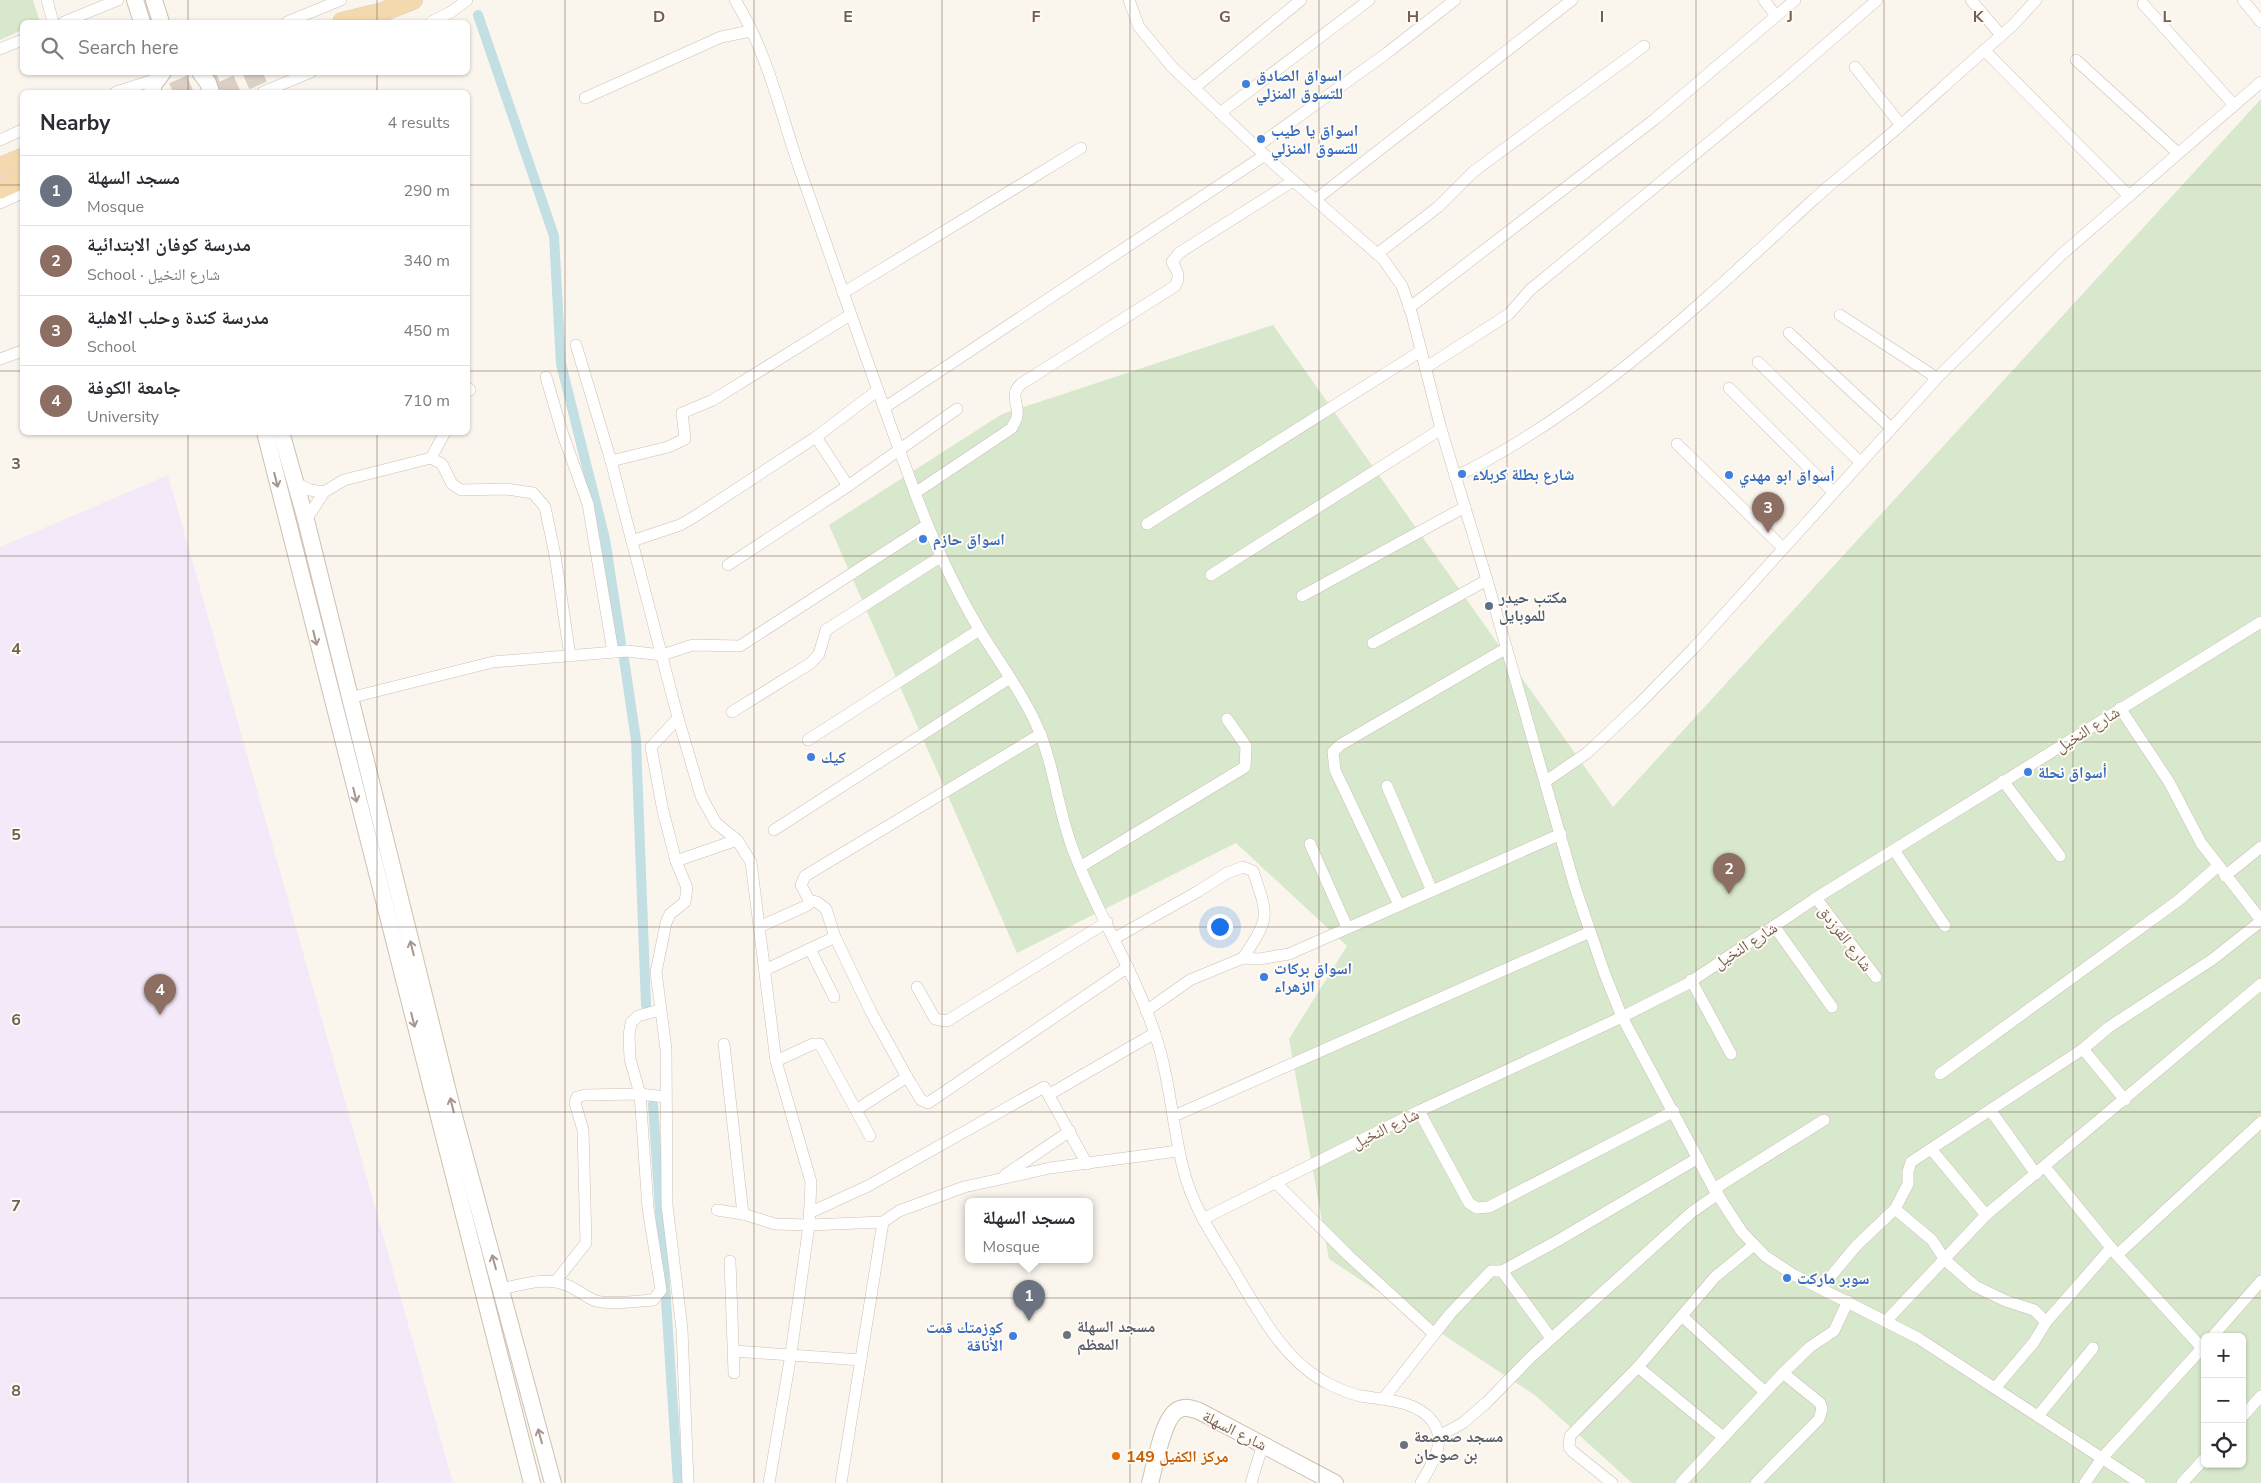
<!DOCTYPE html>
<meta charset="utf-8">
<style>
:root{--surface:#fff;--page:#f7f7f7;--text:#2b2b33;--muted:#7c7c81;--line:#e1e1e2;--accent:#2563eb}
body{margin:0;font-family:"Nunito Sans","Noto Naskh Arabic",sans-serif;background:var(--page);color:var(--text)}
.controls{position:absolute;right:15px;bottom:15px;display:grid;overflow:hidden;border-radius:8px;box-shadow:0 1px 4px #0004}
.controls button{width:45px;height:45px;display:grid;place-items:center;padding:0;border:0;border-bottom:1px solid var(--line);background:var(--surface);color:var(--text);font:25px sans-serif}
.you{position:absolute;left:1219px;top:926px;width:18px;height:18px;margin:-12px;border:4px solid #fff;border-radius:50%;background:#1a73e8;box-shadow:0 0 0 8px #1a73e833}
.badge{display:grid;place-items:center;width:32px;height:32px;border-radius:50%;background:var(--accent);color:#fff;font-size:16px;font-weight:700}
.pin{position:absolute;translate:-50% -41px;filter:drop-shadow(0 1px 2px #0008)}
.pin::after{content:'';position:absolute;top:26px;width:18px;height:15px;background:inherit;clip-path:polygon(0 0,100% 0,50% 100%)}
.popup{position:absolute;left:965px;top:1198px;width:128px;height:65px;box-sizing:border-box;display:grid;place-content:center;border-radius:8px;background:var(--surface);filter:drop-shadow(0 1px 4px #0005);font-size:16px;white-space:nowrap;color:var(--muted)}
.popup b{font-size:19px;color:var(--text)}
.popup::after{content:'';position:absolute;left:50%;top:100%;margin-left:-10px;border:10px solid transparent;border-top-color:var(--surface)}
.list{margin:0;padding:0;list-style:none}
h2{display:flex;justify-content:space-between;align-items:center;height:65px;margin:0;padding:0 20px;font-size:21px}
h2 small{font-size:16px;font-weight:400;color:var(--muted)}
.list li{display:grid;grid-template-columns:32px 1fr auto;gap:15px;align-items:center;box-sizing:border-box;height:70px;padding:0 20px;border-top:1px solid var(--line)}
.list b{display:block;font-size:19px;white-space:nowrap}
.list p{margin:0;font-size:16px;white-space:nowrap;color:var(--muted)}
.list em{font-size:16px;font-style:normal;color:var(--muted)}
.icon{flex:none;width:28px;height:28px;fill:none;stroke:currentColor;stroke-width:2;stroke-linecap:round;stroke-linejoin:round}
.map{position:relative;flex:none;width:2261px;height:1483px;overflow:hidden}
.search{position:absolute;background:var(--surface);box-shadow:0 1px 4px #0004;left:20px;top:20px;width:450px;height:55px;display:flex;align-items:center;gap:12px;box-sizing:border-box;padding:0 18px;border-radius:8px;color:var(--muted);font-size:19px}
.panel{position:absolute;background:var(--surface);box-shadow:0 1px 4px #0004;left:20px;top:90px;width:450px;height:345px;border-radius:8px}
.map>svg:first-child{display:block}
</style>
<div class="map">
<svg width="2261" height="1483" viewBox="0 0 2261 1483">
<rect width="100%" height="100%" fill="#fbf6ed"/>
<polygon fill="#f3e9f8" points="168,475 453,1483 0,1483 0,547"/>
<g fill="#d7e8cc" fill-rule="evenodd">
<polygon points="0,0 33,0 40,22 22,22 22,30 0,40"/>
<path d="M2261,99V1483H1632L1536,1396L1329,1259L1289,1039L1347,946L1236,843L1017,953L829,525L1002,414L1273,325L1613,807ZM2205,1337H2242V1464H2205Z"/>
</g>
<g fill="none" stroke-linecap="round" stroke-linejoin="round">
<g stroke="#c2dfe4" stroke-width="10">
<polyline points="478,15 554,236 561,364 605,539 621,643"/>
<polyline points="624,659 636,740 646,1005"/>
<polyline points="653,1104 678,1483"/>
</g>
<g stroke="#dad0c6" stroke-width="19" stroke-dasharray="19 9" stroke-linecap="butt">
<polyline points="173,92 220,72"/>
<polyline points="220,92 265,72"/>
</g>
<g stroke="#cdbfb3" stroke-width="12">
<g id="street">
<polyline points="47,0 53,22"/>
<path d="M735,0C767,51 780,111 799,167C838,277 876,388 917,498C934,543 954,587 979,629C998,661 1021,690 1036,724C1054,763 1057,807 1072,847C1095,911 1134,969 1155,1034C1170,1078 1172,1124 1183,1168C1192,1205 1212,1235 1232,1267C1258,1310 1283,1361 1329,1384C1339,1389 1351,1394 1361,1396C1384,1400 1416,1400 1432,1421C1448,1441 1432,1464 1421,1483"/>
<polyline points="1129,0 1139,27 1172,67 1273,163 1383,259 1402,286 1412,315 1441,429 1487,580 1575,887 1604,972 1622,1017 1714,1189 1742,1232 1765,1256 1794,1275 1918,1338 2140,1483"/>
<polyline points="1764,0 1776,16"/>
<polyline points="1971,0 2001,35"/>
<polyline points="2243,0 2261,22"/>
<polyline points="2143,4 2234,105"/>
<polyline points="64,22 118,0"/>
<polyline points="287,22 341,0"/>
<polyline points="431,22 451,12 467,0"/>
<polyline points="0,49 22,40"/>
<polyline points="1984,50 2129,196"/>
<polyline points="2076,60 2178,153"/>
<polyline points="1855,67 1901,125"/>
<polyline points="1194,88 1301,0"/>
<polyline points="116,92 157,79"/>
<polyline points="263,92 311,72"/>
<polyline points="585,98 721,37 751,31"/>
<polyline points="1220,113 1369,0"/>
<polyline points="0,140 22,130"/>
<polyline points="1256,147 1387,53 1455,0"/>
<polyline points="1315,200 1572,0"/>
<polyline points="0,203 22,193"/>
<polyline points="1377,254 1438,207 1473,172 1644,46"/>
<polyline points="843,293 1081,148"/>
<polyline points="1409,308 1655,119 1795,0"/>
<polyline points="1840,315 1937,378"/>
<polyline points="1789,333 1891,428"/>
<polyline points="576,345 611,461 678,718 701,796 716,823 737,840 751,862 776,1061 811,1182 809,1225 791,1354 769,1483"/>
<polyline points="0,359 22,351"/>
<polyline points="1758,362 1860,462"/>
<polyline points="1425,368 1509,314 1530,290 1786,79 1877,0"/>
<polyline points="546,377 563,435 588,504 613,652"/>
<polyline points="468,388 470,390"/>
<polyline points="1729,388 1833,492"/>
<polyline points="884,408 1265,155"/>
<polyline points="816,437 848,486"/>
<polyline points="1677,444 1783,548"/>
<polyline points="431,458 445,432"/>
<polyline points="611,461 668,447 685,439 682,413 713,400 850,315"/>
<path d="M1455,477C1593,409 1701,303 1813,200C1842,174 1873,150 1902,124C1939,91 1975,58 2012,26L2036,0"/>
<polyline points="296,483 310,490 324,492"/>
<path d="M915,493L1012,428C1013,424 1017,420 1017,416C1019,403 1009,395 1021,384L1175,286C1181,276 1177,271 1172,262L1179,253L1293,181"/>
<polyline points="306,520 324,492 344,480 431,458 442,464 452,484 461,490 506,489 533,493 545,507 555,555 570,656"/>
<polyline points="1147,524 1421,351"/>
<polyline points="632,541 680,525 694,517 816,437 878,390"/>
<polyline points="728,565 848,486 957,409"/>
<polyline points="1211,575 1441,429"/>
<polyline points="1302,596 1465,507"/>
<polyline points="1373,643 1487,580"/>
<polyline points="349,698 493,662 627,651 662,655 693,645 740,646 927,525"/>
<polyline points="2120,708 2169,782 2201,843 2261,920"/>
<polyline points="732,712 811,663 819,654 826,630 940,557"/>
<polyline points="678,718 651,747 663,811 676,861 687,888 685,902 670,914 666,923 656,972 666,1049 667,1205 682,1329 688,1483"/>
<polyline points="808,740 979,630"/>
<polyline points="1546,781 1587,753 1639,704 1693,649 1937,378 2061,255 2261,82"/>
<polyline points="2003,781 2060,856"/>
<polyline points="1387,786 1432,891"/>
<polyline points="774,830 1010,678"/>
<polyline points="1310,844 1347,927"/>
<polyline points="1894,850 1945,926"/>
<polyline points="676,861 737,840"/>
<polyline points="1080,867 1245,767 1246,746 1227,719"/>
<polyline points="2225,876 2261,847"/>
<polyline points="1816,898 1876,977"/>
<polyline points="809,900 817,902 826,909 835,937 871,1012 907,1077"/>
<polyline points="1399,905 1335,770 1333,752 1340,745 1505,649"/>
<polyline points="1774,926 1832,1007"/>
<polyline points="759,927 808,905 809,900 801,885 805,876 1041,734"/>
<path d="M1115,938L1197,892L1227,873L1243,867L1253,871C1269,918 1270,917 1243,958"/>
<polyline points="810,949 834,997"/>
<polyline points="765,970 835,937"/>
<polyline points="1691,980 1731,1054"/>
<polyline points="917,987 935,1019 947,1021 1107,922"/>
<polyline points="1146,1011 1190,980 1243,958 1259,959 1289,954 1561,834"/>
<polyline points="724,1044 743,1214"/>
<polyline points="2083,1049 2125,1100"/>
<polyline points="776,1061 813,1044 820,1044 870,1136"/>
<polyline points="1940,1074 2179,900 2218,866"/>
<polyline points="1050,1094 1155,1033"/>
<polyline points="856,1110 907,1077 921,1100 928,1103 1128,967"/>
<polyline points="1419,1111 1469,1203 1477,1208 1489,1207 1674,1111"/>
<polyline points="1991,1111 2036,1174"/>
<polyline points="1174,1116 1590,932"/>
<polyline points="1931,1149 1986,1215"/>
<polyline points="2045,1167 2117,1255 2202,1348"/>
<polyline points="1005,1175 1070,1131"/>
<polyline points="1275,1182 1349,1256 1434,1334"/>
<polyline points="1714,1189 1824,1120"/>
<polyline points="1895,1209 1908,1184 1908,1172 1911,1162 2083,1049 2109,1027 2213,959 2261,921"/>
<polyline points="717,1210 743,1214 775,1224 809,1225 883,1222 899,1211 964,1187 1050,1168 1178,1151"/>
<polyline points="809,1213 868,1186 1044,1087 1087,1164"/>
<polyline points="1203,1219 1419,1111 1622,1017 1687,984 1816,898 2261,622"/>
<polyline points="2117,1255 2261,1122"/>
<polyline points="730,1261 734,1373"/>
<polyline points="1502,1271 1551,1338"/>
<polyline points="556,1281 586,1243 583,1130 575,1103 577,1097 585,1095 640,1094 666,1097"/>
<polyline points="1821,1288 1857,1245 1895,1209 1932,1240 1945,1260 1975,1286 2006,1301 2034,1310 2046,1322 2034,1342 1996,1387"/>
<path d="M501,1289C524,1284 546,1276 569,1286C578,1290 587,1298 596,1301C614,1305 635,1301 653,1300L661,1290L648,1208L640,1094L630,1059L629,1035L631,1023L638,1016L660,1010"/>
<polyline points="1683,1317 1765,1392"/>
<polyline points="1886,1321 1986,1215 2261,984"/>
<polyline points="2046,1322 2111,1248"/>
<polyline points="2212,1337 2261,1281"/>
<polyline points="734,1351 861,1360"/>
<polyline points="1638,1367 1723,1437"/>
<polyline points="1384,1398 1450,1314 1491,1271 1502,1271 1557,1241 1698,1158"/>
<polyline points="2038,1416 2093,1348"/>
<polyline points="2242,1417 2261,1396"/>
<polyline points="1439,1436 1463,1423 1487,1402 1532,1356 1692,1212 1718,1194"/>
<polyline points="841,1483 883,1222"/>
<polyline points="1251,1483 1263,1444"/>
<polyline points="1612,1483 1572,1451 1569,1447 1570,1436 1638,1367 1715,1277 1754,1245"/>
<polyline points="1681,1483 1783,1373 1810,1347 1834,1331 1848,1301"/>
<polyline points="1756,1483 1819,1419 1822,1409 1820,1403 1783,1373"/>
<polyline points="2085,1483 2103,1457 2205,1345"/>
<polyline points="2182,1483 2205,1458"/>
</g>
</g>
<g stroke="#cfbfb1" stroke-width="18">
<g id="secondary">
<polyline points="135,0 142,22"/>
<polyline points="154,0 161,22"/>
<polyline points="200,72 208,83 211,92"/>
<polyline points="152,92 154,84 163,72"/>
<polyline points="265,432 532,1483"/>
<polyline points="281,432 306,520 454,1116 553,1483"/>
<path d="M1150,1483C1155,1466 1163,1414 1180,1409C1187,1406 1193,1409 1199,1411L1335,1483"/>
</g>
</g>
<g stroke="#d8d2ce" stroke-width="20">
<g id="primary">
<polyline points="342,22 379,13"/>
<polyline points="368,22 380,13 413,0"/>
<polyline points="0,167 22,158"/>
<polyline points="0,189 22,179"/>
</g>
</g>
<use href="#street" stroke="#fff" stroke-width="11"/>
<use href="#secondary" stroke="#fff" stroke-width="16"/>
<use href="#primary" stroke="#f3d9ad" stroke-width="19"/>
</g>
<defs><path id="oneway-shaft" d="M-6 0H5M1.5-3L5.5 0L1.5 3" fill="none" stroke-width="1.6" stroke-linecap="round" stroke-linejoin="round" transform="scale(1.25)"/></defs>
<g stroke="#a5968e">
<use href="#oneway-shaft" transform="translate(276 480) rotate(76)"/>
<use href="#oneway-shaft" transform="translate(315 638) rotate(76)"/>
<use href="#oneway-shaft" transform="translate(355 795) rotate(76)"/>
<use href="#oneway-shaft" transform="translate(412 948) rotate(-104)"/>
<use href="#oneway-shaft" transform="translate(413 1020) rotate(76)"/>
<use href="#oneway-shaft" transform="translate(452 1105) rotate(-104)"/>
<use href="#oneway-shaft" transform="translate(494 1262) rotate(-105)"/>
<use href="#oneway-shaft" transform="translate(540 1436) rotate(-105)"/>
</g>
<path fill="none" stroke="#755e51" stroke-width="1" stroke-opacity="0.55" d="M188,0V22M377,0V22M565,0V1483M754,0V1483M942,0V1483M1130,0V1483M1319,0V1483M1507,0V1483M1696,0V1483M1884,0V1483M2073,0V1483M188,72V92M377,72V92M0,185H22M468,185H2261M0,371H22M468,371H2261M188,432V1483M377,432V1483M0,556H2261M0,742H2261M0,927H2261M0,1112H2261M0,1298H2261"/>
<g fill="#3f7fe0" stroke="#fefaf4" stroke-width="2">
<circle cx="1246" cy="84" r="5"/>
<circle cx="1261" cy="139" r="5"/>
<circle cx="1462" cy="474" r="5"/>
<circle cx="1729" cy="475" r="5"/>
<circle cx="923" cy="539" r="5"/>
<circle cx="811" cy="757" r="5"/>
<circle cx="2028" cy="772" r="5"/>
<circle cx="1264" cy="977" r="5"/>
<circle cx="1787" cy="1278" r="5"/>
<circle cx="1013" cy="1336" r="5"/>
</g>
<circle fill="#5c6f8a" stroke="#fefaf4" stroke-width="2" cx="1489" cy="606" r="5"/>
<g fill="#6b7280" stroke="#fefaf4" stroke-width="2">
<circle cx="1067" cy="1335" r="5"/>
<circle cx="1404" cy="1445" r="5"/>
</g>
<circle fill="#e8710a" stroke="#fefaf4" stroke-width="2" cx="1116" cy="1456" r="5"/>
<g text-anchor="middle" stroke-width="4" stroke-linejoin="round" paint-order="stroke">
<g font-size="16" font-weight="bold" fill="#366cbe" stroke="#fefaf4" text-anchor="start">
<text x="1256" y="81">اسواق الصادق<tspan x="1256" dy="18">للتسوق المنزلي</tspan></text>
<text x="1271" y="136">اسواق يا طيب<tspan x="1271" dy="18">للتسوق المنزلي</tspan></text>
<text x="1472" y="480">شارع بطلة كربلاء</text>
<text x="1739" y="481">أسواق ابو مهدي</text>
<text x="933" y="545">اسواق حازم</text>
<text x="821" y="763">كيك</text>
<text x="2038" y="778">أسواق نحلة</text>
<text x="1274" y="974">اسواق بركات<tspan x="1274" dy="18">الزهراء</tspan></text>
<text x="1797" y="1284">سوبر ماركت</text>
<text x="1003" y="1333" text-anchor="end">كوزمتك قمت<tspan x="1003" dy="18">الأناقة</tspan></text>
</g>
<g font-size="16" font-weight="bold" fill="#4e5e75" stroke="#fefaf4" text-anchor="start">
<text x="1499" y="603">مكتب حيدر<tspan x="1499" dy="18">للموبايل</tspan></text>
</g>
<g font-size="16" fill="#755e51" stroke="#fefaf4">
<text transform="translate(2087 729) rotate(-32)" y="6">شارع النخيل</text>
<text transform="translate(1846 938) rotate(53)" y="6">شارع الفرزدق</text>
<text transform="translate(1745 945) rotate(-33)" y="6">شارع النخيل</text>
<text transform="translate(1385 1128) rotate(-26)" y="6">شارع النخيل</text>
<text transform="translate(1235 1430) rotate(27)" y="6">شارع السهلة</text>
</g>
<g font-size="16" font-weight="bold" fill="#5b616d" stroke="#fefaf4" text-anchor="start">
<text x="1077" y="1332">مسجد السهلة<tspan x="1077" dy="18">المعظم</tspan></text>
<text x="1414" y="1442">مسجد صعصعة<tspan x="1414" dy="18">بن صوحان</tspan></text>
</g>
<g font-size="16" font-weight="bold" fill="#c56008" stroke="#fefaf4" text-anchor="start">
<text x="1126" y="1462">مركز الكفيل 149</text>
</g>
</g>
<g font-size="16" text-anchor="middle" font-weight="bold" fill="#755e51" stroke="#fefaf4" stroke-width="4" stroke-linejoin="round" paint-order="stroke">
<text x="659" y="22">D</text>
<text x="848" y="22">E</text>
<text x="1036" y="22">F</text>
<text x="1225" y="22">G</text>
<text x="1413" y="22">H</text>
<text x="1602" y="22">I</text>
<text x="1790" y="22">J</text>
<text x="1978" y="22">K</text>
<text x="2167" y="22">L</text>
<text x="16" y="469">3</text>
<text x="16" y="654">4</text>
<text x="16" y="840">5</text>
<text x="16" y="1025">6</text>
<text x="16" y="1211">7</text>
<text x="16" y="1396">8</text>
</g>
</svg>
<div class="controls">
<button>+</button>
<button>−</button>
<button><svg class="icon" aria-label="locate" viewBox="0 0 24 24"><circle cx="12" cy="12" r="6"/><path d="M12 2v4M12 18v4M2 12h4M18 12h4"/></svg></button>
</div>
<div class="you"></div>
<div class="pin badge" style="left:1029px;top:1321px;background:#6b7280">1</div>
<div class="popup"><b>مسجد السهلة</b>Mosque</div>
<div class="pin badge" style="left:1729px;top:894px;background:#8d6e63">2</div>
<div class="pin badge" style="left:1768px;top:533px;background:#8d6e63">3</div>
<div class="pin badge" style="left:160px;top:1015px;background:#8d6e63">4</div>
<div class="search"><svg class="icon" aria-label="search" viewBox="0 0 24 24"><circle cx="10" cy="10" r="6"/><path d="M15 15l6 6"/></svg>Search here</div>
<section class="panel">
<h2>Nearby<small>4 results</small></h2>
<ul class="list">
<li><span class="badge" style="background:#6b7280">1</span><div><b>مسجد السهلة</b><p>Mosque</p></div><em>290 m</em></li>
<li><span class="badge" style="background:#8d6e63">2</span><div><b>مدرسة كوفان الابتدائية</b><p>School · شارع النخيل</p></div><em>340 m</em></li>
<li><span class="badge" style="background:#8d6e63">3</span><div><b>مدرسة كندة وحلب الاهلية</b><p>School</p></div><em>450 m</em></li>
<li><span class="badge" style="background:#8d6e63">4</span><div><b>جامعة الكوفة</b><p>University</p></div><em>710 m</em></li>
</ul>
</section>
</div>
